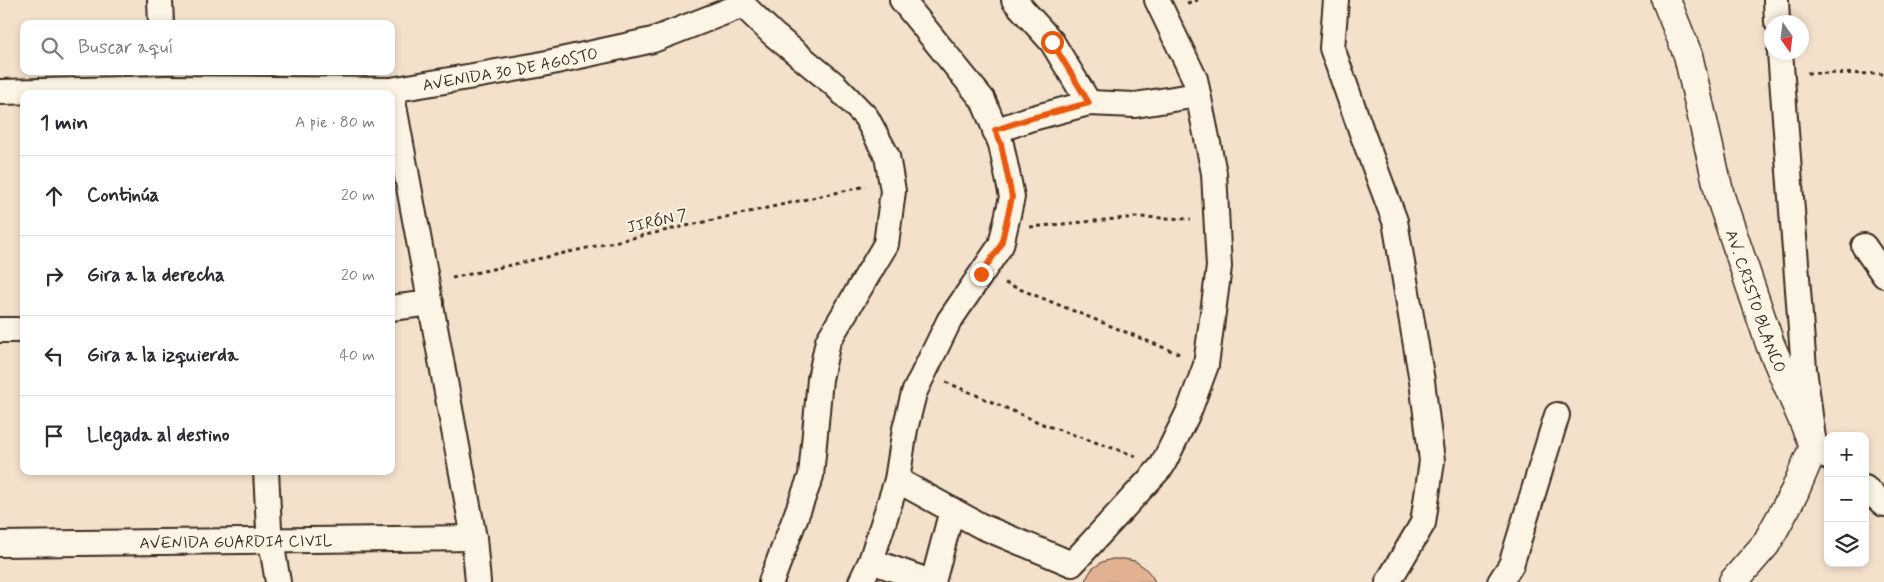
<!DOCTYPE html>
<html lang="es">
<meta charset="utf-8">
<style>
:root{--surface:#fff;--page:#f7f7f7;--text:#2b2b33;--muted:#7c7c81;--line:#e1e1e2}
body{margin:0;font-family:Mynerve,sans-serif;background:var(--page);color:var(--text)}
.controls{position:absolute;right:15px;bottom:15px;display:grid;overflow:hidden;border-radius:10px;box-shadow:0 2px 8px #0003}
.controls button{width:45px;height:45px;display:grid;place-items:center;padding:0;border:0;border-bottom:1px solid var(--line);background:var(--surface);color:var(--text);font:25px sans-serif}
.compass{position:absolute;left:1764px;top:15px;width:45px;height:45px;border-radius:50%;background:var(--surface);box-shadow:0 2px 8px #0003;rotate:166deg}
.stop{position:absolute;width:15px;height:15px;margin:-11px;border:4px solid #ea580c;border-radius:50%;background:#fff}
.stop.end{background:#ea580c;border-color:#fff;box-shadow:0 1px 5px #0008}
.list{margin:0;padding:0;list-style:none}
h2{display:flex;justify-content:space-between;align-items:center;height:65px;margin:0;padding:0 20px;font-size:21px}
h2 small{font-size:16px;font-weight:400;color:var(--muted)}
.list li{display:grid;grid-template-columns:32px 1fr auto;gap:15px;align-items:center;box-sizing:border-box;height:80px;padding:0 20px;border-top:1px solid var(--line)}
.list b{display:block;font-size:19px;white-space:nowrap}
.list em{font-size:16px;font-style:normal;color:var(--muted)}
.icon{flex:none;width:28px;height:28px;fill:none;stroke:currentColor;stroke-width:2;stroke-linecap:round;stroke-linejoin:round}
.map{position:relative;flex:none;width:1884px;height:582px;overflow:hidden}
.search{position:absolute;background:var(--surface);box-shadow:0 2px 8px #0003;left:20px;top:20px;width:375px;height:55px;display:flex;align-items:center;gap:12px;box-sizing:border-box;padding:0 18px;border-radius:10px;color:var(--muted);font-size:19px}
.panel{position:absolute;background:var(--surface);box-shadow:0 2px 8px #0003;left:20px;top:90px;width:375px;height:385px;border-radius:10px}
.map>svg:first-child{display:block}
</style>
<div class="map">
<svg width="1884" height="582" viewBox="0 0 1884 582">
<rect width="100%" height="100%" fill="#f4e1cc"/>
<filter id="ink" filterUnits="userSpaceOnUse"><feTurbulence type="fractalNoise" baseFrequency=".02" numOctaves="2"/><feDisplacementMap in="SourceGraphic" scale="10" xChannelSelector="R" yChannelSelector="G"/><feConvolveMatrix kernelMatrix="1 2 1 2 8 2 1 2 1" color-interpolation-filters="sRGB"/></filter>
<g filter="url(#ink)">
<polygon fill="#e1b192" stroke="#3b2a1e" points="1112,559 1124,559 1135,561 1145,568 1152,576 1155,582 1084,582 1092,569 1102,562"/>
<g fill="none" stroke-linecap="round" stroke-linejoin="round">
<g stroke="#3b2a1e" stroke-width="28">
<g id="street">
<polyline points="160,0 161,24"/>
<polyline points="743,0 743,5 773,34 835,85 866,117 887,156 893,191 886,244 828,341 820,379 811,476 771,582"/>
<polyline points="1014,0 1052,42 1089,103"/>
<polyline points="1336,0 1332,48 1362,133 1395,221 1422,381 1432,461 1423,523 1388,582"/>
<polyline points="1776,0 1777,22"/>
<polyline points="1780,52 1804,369 1814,446 1828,457"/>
<polyline points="391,90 474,538 478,582"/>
<path id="s1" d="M0,92L166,88L391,90L538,65L653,40L743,5"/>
<polyline points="995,131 1029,119 1089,103 1135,105 1198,95"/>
<polyline points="1864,246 1884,275"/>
<polyline points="391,308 431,303"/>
<polyline points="0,330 24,330"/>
<polyline points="266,471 269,529 278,582"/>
<polyline points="897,480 981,526 1072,564 1162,466 1189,411 1206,365 1219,267 1214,173 1195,79 1157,0"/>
<polyline points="1865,488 1884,504"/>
<path id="s2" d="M0,544L474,538"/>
<polyline points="871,561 931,582"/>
<polyline points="861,582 871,561 897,480 905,429 914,393 949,321 1001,245 1012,197 1001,144 983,100 902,0"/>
<polyline points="933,582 952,510"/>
<polyline points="1500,582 1511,565 1557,415"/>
</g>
</g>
<g stroke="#3b2a1e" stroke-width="31">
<g id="secondary">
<path id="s3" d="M1666,0L1688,55L1720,196L1770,344L1814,446L1794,493L1766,544L1733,582"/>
</g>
</g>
<g stroke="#3b2a1e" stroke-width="3" stroke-dasharray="4 4" stroke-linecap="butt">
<polyline points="1187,3 1198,0"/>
<polyline points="1807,73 1884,74"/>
<polyline points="1030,227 1137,217 1191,219"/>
<polyline points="452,278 866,186"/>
<polyline points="1005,283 1182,355"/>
<polyline points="946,382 1045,425 1136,456"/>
</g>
<use href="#street" stroke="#fcf5e5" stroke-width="24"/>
<use href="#secondary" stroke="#fcf5e5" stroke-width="28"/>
</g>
</g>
<g fill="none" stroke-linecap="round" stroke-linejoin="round" filter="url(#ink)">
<polyline stroke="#ea580c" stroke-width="6" points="981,274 1001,245 1012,197 1001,144 995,130 1028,119 1089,103 1052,42"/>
</g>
<g text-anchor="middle" stroke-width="4" stroke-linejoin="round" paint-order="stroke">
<g font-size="16" fill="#3b2a1e" stroke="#fcf5e5">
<text dy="6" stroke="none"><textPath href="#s1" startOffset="512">AVENIDA 30 DE AGOSTO</textPath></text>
<text transform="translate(657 220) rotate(-13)" y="6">JIRÓN 7</text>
<text dy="6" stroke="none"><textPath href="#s3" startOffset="315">AV. CRISTO BLANCO</textPath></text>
<text dy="6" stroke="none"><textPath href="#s2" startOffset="236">AVENIDA GUARDIA CIVIL</textPath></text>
</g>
</g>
</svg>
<div class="controls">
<button>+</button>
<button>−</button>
<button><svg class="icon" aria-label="layers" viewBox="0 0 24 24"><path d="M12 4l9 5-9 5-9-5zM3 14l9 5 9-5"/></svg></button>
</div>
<svg class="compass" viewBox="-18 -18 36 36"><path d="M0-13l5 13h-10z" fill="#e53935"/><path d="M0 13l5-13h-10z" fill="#7c7c81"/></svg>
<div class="stop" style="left:1052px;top:42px"></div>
<div class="stop end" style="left:981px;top:274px"></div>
<div class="search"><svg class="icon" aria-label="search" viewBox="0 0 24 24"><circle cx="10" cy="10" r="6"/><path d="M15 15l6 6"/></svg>Buscar aquí</div>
<section class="panel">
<h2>1 min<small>A pie · 80 m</small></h2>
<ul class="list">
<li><svg class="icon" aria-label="ahead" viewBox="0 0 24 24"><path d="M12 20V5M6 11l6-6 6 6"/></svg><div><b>Continúa</b></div><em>20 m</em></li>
<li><svg class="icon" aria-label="right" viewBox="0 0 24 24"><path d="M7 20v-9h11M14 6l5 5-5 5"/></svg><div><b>Gira a la derecha</b></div><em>20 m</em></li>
<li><svg class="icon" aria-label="left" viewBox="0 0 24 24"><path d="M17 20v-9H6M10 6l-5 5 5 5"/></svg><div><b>Gira a la izquierda</b></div><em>40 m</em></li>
<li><svg class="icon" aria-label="arrive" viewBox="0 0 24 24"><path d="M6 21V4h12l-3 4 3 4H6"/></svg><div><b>Llegada al destino</b></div></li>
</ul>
</section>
</div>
